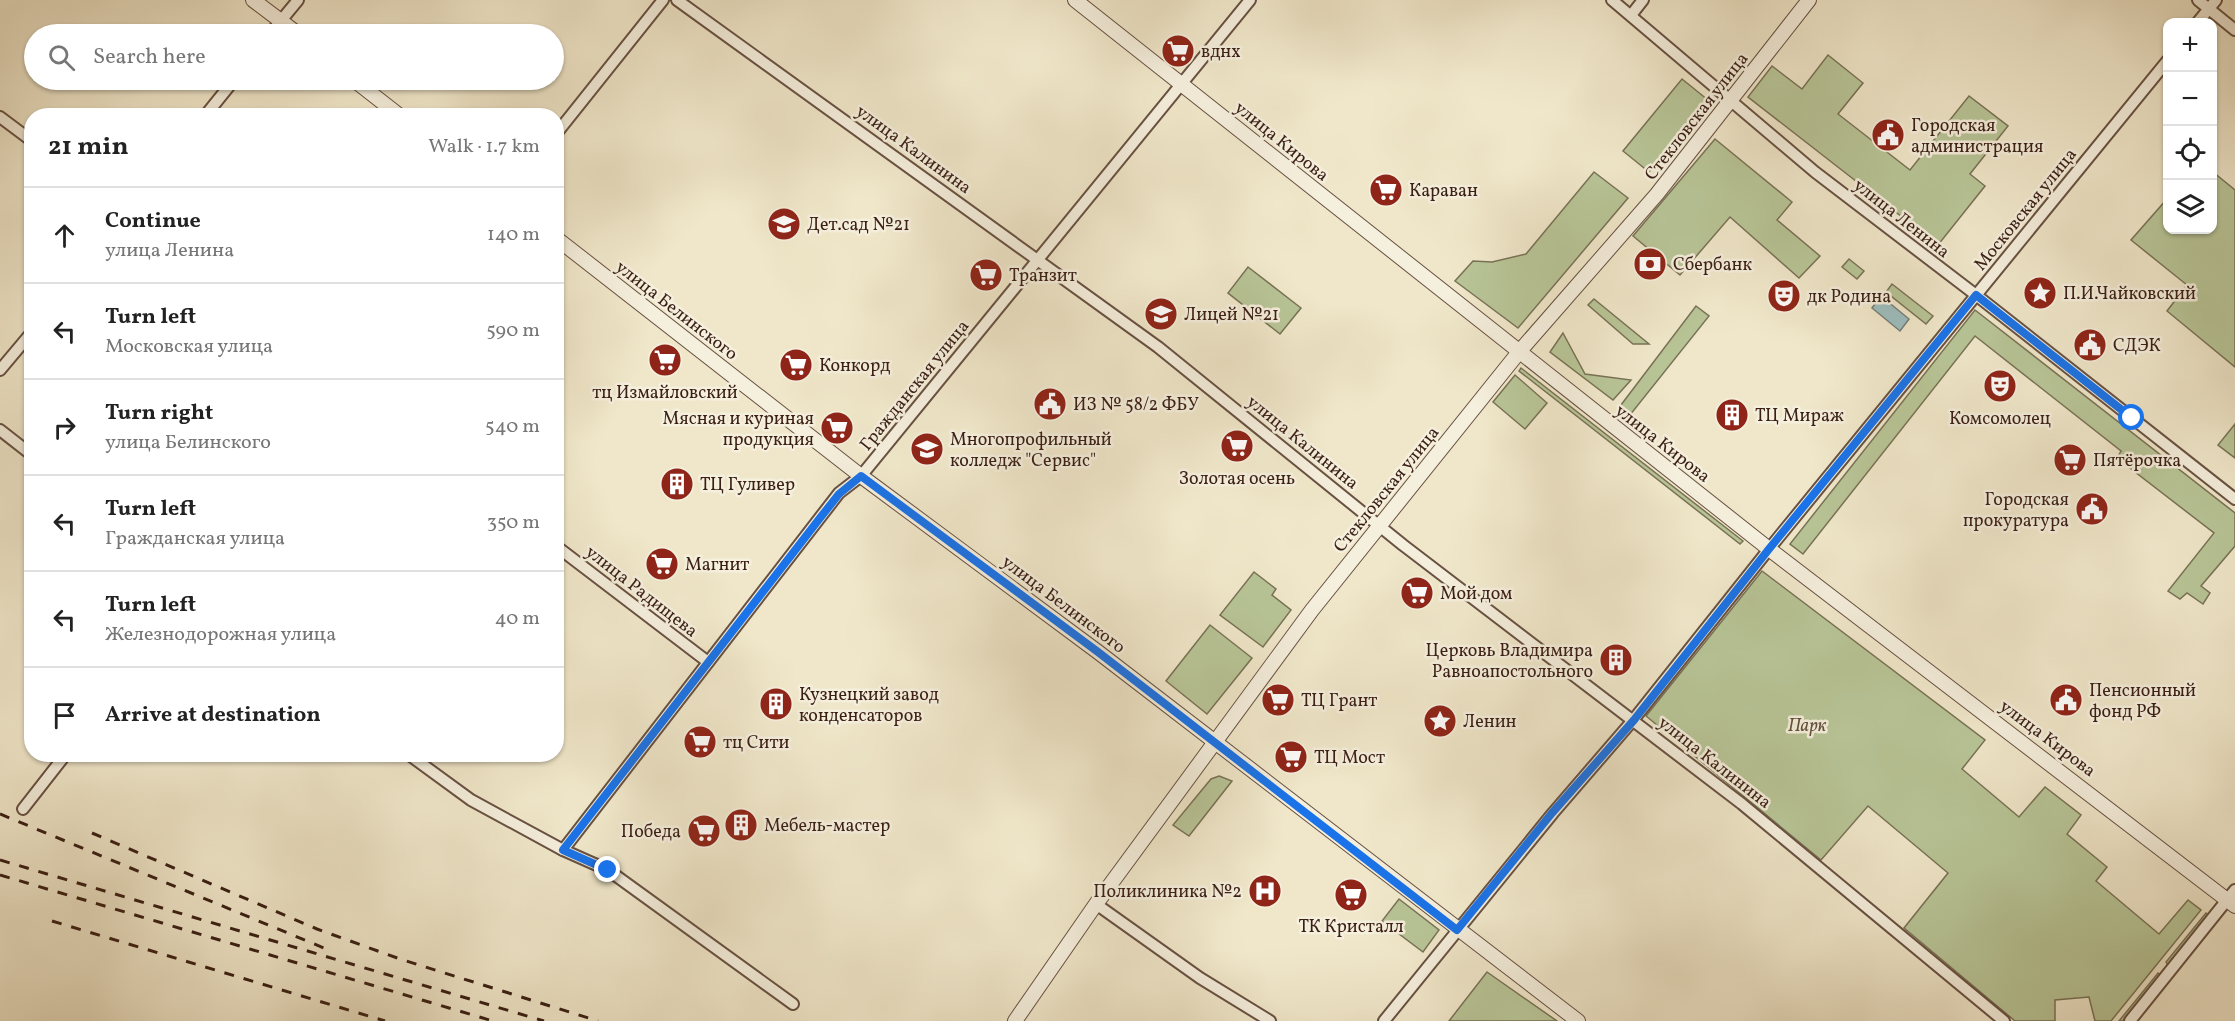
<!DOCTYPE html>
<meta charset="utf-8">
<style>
:root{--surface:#fff;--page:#f2f2f2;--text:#222;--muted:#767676;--line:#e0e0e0}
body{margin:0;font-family:Vollkorn,serif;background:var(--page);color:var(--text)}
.controls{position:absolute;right:18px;top:18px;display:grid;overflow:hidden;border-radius:12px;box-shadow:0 2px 4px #0004}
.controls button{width:54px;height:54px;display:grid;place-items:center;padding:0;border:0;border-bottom:2px solid var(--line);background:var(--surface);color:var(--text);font:30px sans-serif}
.stop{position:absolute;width:18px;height:18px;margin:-14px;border:4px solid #1a73e8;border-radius:50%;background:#fff}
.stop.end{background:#1a73e8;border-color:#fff;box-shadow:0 2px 6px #0008}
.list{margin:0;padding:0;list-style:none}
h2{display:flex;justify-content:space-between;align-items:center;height:78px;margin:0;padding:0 24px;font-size:26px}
h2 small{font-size:20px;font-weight:400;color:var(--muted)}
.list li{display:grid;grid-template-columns:39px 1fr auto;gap:18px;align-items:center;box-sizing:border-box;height:96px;padding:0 24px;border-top:2px solid var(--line)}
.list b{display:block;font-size:22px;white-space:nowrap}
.list p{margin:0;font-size:20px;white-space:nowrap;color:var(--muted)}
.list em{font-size:20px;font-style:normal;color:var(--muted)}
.icon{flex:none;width:33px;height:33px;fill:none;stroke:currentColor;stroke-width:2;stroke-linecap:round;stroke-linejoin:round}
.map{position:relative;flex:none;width:2235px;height:1021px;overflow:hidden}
.search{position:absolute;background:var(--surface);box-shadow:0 2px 4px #0004;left:24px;top:24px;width:540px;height:66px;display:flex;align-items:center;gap:15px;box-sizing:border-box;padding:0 21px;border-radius:33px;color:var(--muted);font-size:22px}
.panel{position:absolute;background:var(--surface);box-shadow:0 2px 4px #0004;left:24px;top:108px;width:540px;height:654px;border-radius:24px}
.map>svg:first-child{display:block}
</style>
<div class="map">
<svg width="2235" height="1021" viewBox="0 0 2235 1021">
<rect width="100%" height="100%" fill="#f0e7ca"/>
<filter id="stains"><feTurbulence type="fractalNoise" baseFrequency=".00333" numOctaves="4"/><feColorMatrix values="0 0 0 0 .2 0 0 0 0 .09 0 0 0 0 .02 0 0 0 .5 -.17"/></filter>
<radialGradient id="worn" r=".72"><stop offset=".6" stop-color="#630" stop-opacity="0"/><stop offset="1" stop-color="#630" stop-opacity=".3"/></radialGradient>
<g fill="#b8c597" stroke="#797256" stroke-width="1.5">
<polygon points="1828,55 1863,83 1838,114 1910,170 1969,96 2008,126 1970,174 1985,186 1938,245 1748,97 1772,66 1802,89"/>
<polygon points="1682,79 1708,100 1649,172 1623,151"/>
<polygon points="1715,139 1792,202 1777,220 1820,256 1799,278 1730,217 1680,275 1633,236"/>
<polygon points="1594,172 1628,198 1518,328 1455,281 1473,261 1492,262 1526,254"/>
<polygon points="2213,172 2235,190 2235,367 2167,311 2187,285 2131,240 2167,199 2168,230 2212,230"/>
<polygon points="1849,259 1864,271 1857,279 1842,267"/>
<polygon points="1248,267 1301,308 1280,334 1228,293"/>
<polygon points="1892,284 1933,316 1926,324 1886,292"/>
<polygon points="1594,299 1649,344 1633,344 1588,305"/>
<polygon points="1696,306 1709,316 1626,420 1621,405"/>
<polygon points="1975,310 2235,513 2235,546 2201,586 2210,593 2203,604 2187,593 2180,599 2168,591 2214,533 2117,458 2121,451 1975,336 1803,554 1790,544"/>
<polygon points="1563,333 1585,374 1631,380 1613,400 1550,352"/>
<polygon points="1521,368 1743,541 1740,544 1519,371"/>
<polygon points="1515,375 1547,403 1525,429 1493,402"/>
<polygon points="2235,424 2235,458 2218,445"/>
<polygon points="1762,571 1985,740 1962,769 2019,817 2045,787 2081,815 2067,834 2107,867 2096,881 2159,934 2188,900 2201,910 2111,1021 2095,1021 2089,997 2055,1000 2055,1021 2015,1021 1904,928 1948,873 1868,806 1821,860 1646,716"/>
<polygon points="1254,572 1276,589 1272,595 1291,610 1263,647 1220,615"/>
<polygon points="1210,625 1252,658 1207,714 1166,681"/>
<polygon points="1219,776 1232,781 1189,836 1173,825 1211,779"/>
<polygon points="1399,899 1439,930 1423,952 1382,921"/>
<polygon points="2206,913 2209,915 2168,965 2166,962"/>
<polygon points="1487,972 1557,1021 1449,1021"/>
<polygon points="2158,973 2160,975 2123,1021 2119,1021"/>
</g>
<polygon fill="#9dbebf" stroke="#757e7b" stroke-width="1.5" points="1881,296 1909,319 1900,331 1872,308"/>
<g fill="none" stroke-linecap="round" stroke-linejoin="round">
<g stroke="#685142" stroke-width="14">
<g id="minor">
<polyline points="677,0 1158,347 1403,545 1742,804 2004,1021"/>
<polyline points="1612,0 1815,172 1976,295 2235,499"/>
<polyline points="2198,0 2235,30"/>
<polyline points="1632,14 1643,0"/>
<polyline points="2198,22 2216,0"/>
<polyline points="270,34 298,0"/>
<polyline points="205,116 234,80"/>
<polyline points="0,117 32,141"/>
<polyline points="556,134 663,0"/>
<polyline points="0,370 32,332"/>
<polyline points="0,430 32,455"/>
<polyline points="556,546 708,662"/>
<polyline points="408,754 471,800 563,850 608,870 793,1004"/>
<polyline points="23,809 66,754"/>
<polyline points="563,850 839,493 861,476 1250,0"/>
<polyline points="1096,904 1200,978 1270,1021"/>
<polyline points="1384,1021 1553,813 1634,719 1769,549 2168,60"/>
<polyline points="2130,1021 2235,890"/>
</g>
</g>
<g stroke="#685142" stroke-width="16">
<g id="tertiary">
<polyline points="253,0 298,34"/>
<polyline points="1075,0 1769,549 2235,906"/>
<polyline points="354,80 400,116"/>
<polyline points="556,238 861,476 1098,652 1578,1021"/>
<polyline points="1015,1021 1096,904 1312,610 1519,352 1657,194 1809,0"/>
</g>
</g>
<use href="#minor" stroke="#f5efdd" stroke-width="10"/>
<use href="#tertiary" stroke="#f5efdd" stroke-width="14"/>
<g stroke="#3a1f14" stroke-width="3" stroke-dasharray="10 10" stroke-linecap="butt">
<polyline points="0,814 324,948"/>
<polyline points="92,833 317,929 400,959 598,1021"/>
<polyline points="0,860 544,1021"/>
<polyline points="0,875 493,1021"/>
<polyline points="52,921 385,1021"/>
</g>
</g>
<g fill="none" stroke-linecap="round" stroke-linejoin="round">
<polyline stroke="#1a73e8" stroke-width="8" points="608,870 563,850 820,518 839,494 861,476 1098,652 1457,930 1552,813 1634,720 1769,549 1976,295 2132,418"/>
</g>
<defs>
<g id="supermarket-disc" transform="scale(1.725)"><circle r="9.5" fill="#8f2418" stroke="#f5efdd"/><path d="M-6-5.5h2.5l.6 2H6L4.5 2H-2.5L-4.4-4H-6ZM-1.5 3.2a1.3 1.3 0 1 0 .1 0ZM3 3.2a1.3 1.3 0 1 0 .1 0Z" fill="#fff"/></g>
<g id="civic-disc" transform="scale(1.725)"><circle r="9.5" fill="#8f2418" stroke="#f5efdd"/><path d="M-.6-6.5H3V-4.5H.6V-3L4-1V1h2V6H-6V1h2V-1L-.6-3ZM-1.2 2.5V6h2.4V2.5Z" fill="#fff"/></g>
<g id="school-disc" transform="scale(1.725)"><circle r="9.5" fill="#8f2418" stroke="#f5efdd"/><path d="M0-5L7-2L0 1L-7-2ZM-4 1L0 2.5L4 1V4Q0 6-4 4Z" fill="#fff"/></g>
<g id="bank-disc" transform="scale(1.725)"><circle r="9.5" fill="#8f2418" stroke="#f5efdd"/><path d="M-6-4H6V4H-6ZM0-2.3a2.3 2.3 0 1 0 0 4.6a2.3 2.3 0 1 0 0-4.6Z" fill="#fff"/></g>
<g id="sight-disc" transform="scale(1.725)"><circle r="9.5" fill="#8f2418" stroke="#f5efdd"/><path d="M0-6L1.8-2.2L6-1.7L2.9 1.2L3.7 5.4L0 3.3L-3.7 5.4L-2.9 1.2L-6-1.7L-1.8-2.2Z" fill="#fff"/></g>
<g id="theatre-disc" transform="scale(1.725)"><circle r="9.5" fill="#8f2418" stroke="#f5efdd"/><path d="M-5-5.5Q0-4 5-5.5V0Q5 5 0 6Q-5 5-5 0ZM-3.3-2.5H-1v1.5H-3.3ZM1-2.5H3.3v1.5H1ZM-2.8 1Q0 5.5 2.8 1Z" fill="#fff"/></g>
<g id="building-disc" transform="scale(1.725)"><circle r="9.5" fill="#8f2418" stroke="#f5efdd"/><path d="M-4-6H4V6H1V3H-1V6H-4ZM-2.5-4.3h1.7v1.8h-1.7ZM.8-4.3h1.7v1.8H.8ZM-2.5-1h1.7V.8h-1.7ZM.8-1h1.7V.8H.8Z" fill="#fff"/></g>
<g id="university-disc" transform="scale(1.725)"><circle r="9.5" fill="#8f2418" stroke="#f5efdd"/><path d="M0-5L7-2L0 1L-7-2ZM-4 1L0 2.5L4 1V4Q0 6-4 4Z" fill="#fff"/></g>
<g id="hospital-disc" transform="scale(1.725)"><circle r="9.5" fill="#8f2418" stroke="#f5efdd"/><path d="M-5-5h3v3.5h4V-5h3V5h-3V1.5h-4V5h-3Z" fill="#fff"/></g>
</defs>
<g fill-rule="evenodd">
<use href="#supermarket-disc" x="1178" y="51"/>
<use href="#civic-disc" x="1888" y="135"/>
<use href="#supermarket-disc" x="1386" y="190"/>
<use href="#school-disc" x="784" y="224"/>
<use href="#bank-disc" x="1650" y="264"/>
<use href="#supermarket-disc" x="986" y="275"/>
<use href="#sight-disc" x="2040" y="293"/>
<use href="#theatre-disc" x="1784" y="296"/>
<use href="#school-disc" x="1161" y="314"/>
<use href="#civic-disc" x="2090" y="345"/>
<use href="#supermarket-disc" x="665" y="360"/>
<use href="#supermarket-disc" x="796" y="365"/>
<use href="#theatre-disc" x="2000" y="386"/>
<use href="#civic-disc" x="1050" y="404"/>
<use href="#building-disc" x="1732" y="415"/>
<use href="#supermarket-disc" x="837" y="428"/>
<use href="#supermarket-disc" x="1237" y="446"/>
<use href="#university-disc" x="927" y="449"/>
<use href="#supermarket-disc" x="2070" y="460"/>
<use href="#building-disc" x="677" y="484"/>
<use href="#civic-disc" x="2092" y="509"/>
<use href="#supermarket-disc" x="662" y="564"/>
<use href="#supermarket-disc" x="1417" y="593"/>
<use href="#building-disc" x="1616" y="660"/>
<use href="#supermarket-disc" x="1278" y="700"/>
<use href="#civic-disc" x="2066" y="700"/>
<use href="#building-disc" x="776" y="704"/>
<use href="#sight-disc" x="1440" y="721"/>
<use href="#supermarket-disc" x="700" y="742"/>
<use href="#supermarket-disc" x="1291" y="757"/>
<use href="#building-disc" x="741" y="825"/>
<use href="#supermarket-disc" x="704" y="831"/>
<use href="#hospital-disc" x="1265" y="891"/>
<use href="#supermarket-disc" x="1351" y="895"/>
</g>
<g text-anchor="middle" stroke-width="5" stroke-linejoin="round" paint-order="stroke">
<g font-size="18" fill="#3a1f14" stroke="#f5efdd" text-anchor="start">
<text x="1201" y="57">вднх</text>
<text x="1911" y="131">Городская<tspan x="1911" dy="21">администрация</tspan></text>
<text x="1409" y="196">Караван</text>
<text x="807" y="230">Дет.сад №21</text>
<text x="1673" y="270">Сбербанк</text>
<text x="1009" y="281">Транзит</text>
<text x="2063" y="299">П.И.Чайковский</text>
<text x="1807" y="302">дк Родина</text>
<text x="1184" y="320">Лицей №21</text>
<text x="2113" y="351">СДЭК</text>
<text x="819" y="371">Конкорд</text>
<text x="665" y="398" text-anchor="middle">тц Измайловский</text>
<text x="1073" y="410">ИЗ № 58/2 ФБУ</text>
<text x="1755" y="421">ТЦ Мираж</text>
<text x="814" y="424" text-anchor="end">Мясная и куриная<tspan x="814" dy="21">продукция</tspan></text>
<text x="2000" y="424" text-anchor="middle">Комсомолец</text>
<text x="950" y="445">Многопрофильный<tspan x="950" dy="21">колледж "Сервис"</tspan></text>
<text x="2093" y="466">Пятёрочка</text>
<text x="1237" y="484" text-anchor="middle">Золотая осень</text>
<text x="700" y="490">ТЦ Гуливер</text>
<text x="2069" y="505" text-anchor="end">Городская<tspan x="2069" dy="21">прокуратура</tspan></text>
<text x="685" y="570">Магнит</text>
<text x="1440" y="599">Мой дом</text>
<text x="1593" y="656" text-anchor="end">Церковь Владимира<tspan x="1593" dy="21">Равноапостольного</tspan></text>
<text x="2089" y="696">Пенсионный<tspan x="2089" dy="21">фонд РФ</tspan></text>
<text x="799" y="700">Кузнецкий завод<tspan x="799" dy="21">конденсаторов</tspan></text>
<text x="1301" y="706">ТЦ Грант</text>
<text x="1463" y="727">Ленин</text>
<text x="723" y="748">тц Сити</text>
<text x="1314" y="763">ТЦ Мост</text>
<text x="764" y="831">Мебель-мастер</text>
<text x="681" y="837" text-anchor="end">Победа</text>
<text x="1242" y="897" text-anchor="end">Поликлиника №2</text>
<text x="1351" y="932" text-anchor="middle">ТК Кристалл</text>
</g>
<g font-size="18" fill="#3a1f14" stroke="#f5efdd">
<text transform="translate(1696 116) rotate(-52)" y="6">Стекловская улица</text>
<text transform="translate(1282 141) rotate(39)" y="6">улица Кирова</text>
<text transform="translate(914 149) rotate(36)" y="6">улица Калинина</text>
<text transform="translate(2025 209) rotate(-51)" y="6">Московская улица</text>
<text transform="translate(1902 218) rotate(38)" y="6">улица Ленина</text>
<text transform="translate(677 310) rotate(38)" y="6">улица Белинского</text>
<text transform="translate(914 385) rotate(-51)" y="6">Гражданская улица</text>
<text transform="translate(1303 442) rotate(39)" y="6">улица Калинина</text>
<text transform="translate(1663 443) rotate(38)" y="6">улица Кирова</text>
<text transform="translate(1386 489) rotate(-51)" y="6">Стекловская улица</text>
<text transform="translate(642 591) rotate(38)" y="6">улица Радищева</text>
<text transform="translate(1064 604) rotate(37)" y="6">улица Белинского</text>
<text transform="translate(2048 738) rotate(37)" y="6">улица Кирова</text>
<text transform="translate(1715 762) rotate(38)" y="6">улица Калинина</text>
</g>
<g font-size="18" font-style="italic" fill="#60513b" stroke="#f5efdd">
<text x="1807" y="731">Парк</text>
</g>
</g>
<rect width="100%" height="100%" filter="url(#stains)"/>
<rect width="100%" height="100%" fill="url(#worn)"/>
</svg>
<div class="controls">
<button>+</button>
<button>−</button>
<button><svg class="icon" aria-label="locate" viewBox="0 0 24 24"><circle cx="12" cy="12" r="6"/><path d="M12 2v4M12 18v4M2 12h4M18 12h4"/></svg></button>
<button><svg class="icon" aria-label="layers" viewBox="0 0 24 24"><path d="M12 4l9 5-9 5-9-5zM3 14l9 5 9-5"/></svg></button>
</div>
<div class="stop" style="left:2132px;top:418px"></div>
<div class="stop end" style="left:608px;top:870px"></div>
<div class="search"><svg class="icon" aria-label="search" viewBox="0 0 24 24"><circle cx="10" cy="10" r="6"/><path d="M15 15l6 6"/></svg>Search here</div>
<section class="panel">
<h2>21 min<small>Walk · 1.7 km</small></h2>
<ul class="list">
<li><svg class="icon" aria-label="ahead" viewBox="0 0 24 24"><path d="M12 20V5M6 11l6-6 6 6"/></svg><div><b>Continue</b><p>улица Ленина</p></div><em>140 m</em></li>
<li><svg class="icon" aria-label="left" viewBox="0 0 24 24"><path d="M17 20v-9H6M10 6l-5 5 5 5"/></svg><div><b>Turn left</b><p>Московская улица</p></div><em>590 m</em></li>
<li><svg class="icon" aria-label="right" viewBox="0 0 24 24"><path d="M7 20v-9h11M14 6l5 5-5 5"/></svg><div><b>Turn right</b><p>улица Белинского</p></div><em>540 m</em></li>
<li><svg class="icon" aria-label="left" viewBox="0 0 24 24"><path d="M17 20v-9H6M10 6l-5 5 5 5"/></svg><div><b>Turn left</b><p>Гражданская улица</p></div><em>350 m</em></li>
<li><svg class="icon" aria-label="left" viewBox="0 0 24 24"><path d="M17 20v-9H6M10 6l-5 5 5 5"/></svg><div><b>Turn left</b><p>Железнодорожная улица</p></div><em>40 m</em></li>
<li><svg class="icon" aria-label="arrive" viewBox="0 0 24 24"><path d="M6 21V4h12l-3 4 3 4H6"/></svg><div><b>Arrive at destination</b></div></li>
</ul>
</section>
</div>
